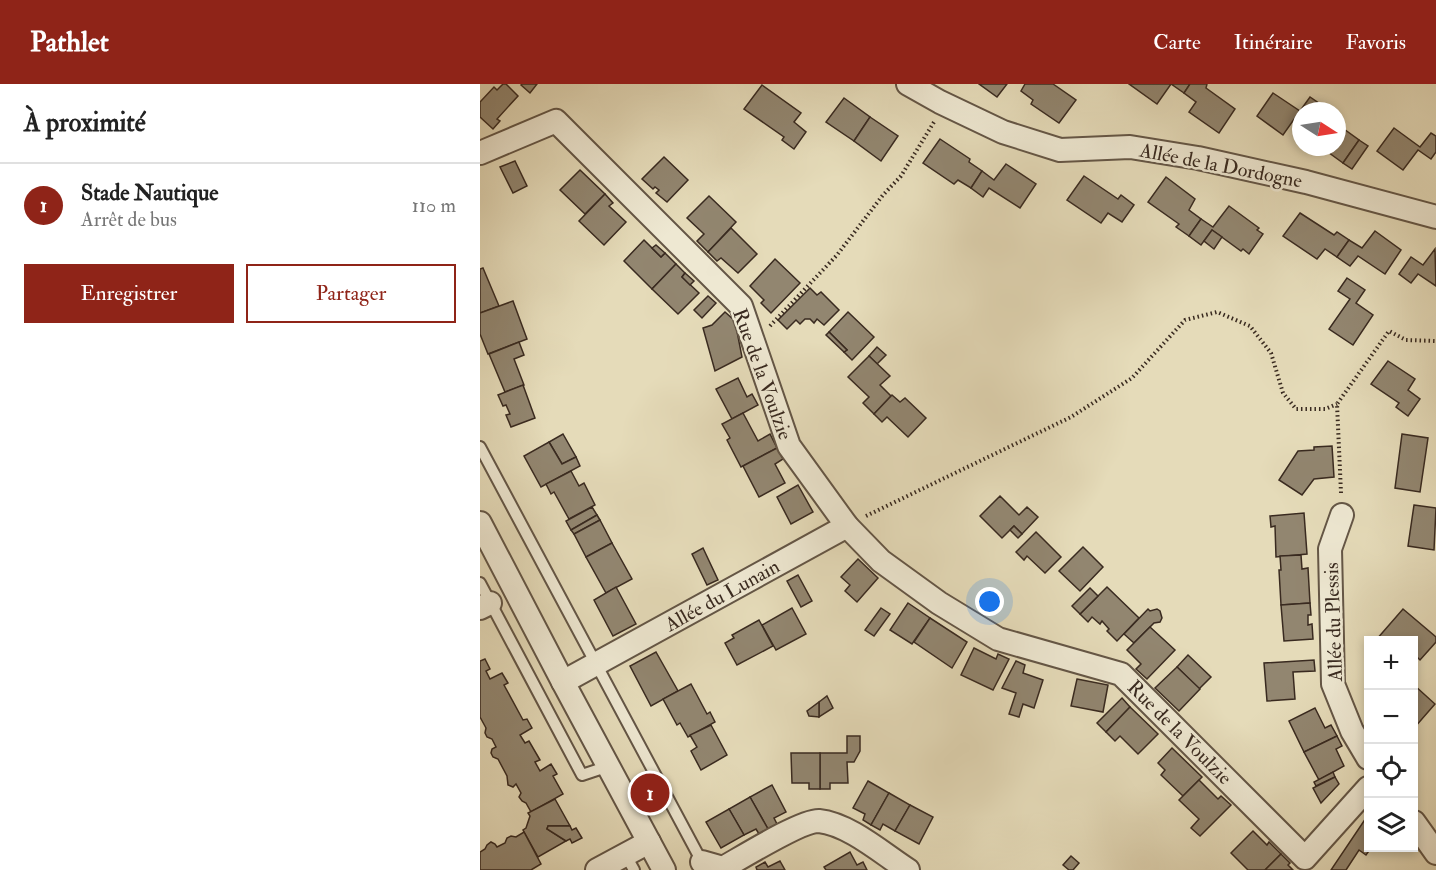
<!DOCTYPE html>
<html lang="fr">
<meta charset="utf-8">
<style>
:root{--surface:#fff;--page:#f6f6f6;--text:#222;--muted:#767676;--line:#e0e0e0;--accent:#8f2418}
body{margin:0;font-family:"IM FELL Double Pica",serif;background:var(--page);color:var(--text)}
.controls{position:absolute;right:18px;bottom:18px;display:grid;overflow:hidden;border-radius:0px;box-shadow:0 3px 9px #0003}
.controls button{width:54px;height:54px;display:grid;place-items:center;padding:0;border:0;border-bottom:2px solid var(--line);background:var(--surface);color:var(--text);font:30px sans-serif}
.compass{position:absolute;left:812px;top:18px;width:54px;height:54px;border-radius:50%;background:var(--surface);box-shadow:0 3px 9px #0003;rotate:102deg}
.you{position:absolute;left:510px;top:518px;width:21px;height:21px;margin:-15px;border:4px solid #fff;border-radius:50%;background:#1a73e8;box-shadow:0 0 0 9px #1a73e833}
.badge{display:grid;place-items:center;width:39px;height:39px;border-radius:50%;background:var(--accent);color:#fff;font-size:20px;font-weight:700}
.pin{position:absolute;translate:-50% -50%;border:3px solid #fff;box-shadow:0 2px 6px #0006}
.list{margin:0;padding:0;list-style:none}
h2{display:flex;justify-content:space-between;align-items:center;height:78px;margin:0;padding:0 24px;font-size:26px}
h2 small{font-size:20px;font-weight:400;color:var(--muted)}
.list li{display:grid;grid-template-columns:39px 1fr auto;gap:18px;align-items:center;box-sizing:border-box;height:84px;padding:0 24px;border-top:2px solid var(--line)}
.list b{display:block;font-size:22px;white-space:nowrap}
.list p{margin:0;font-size:20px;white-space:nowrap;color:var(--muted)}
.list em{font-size:20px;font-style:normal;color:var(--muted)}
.actions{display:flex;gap:12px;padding:18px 24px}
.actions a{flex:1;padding:14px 0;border:2px solid var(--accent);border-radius:0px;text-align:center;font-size:21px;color:var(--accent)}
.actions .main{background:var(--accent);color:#fff}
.icon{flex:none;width:33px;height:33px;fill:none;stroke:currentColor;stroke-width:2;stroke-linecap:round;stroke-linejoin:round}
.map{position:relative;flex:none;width:956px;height:786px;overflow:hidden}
header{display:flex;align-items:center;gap:36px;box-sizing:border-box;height:84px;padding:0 30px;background:var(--accent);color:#fff}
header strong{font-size:28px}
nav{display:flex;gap:33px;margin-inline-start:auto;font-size:21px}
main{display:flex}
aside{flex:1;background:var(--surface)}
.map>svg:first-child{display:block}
</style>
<header>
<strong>Pathlet</strong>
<nav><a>Carte</a><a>Itinéraire</a><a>Favoris</a></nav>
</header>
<main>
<aside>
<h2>À proximité<small></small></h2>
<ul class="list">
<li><span class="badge">1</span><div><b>Stade Nautique</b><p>Arrêt de bus</p></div><em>110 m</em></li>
</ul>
<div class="actions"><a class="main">Enregistrer</a><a>Partager</a></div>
</aside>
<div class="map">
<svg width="956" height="786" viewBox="0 0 956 786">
<rect width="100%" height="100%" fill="#e5dbb9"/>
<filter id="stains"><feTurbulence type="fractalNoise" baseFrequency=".00333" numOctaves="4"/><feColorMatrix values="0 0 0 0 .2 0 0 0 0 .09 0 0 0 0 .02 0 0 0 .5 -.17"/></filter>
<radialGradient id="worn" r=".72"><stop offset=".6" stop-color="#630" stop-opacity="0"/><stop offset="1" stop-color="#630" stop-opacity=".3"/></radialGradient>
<g fill="#928670" stroke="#392a20" stroke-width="1.5">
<polygon points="23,0 26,0 38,12 17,35 20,37 13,45 0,33 0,18 14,3 17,6"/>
<polygon points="57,0 50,9 41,1 42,0"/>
<polygon points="499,0 527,0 517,13"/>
<polygon points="545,0 573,0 596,16 579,39 551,20 553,16 541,7"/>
<polygon points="649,0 710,0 704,9 691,0 677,20"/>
<polygon points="710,0 727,0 726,4 755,25 739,49 709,28 716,18 704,9"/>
<polygon points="282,1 321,29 314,38 326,48 314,65 302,56 304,53 264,25"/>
<polygon points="793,9 820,27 830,13 843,22 840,27 821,27 821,34 817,31 803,51 777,32"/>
<polygon points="364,14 390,33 374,57 346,38"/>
<polygon points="390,33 418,52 401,77 374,57"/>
<polygon points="857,40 879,56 863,79 841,63 857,63"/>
<polygon points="914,44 940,63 951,49 956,52 956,68 951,75 938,66 923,86 897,67"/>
<polygon points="460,55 490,75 489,78 502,87 491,104 478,96 474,100 443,79"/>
<polygon points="879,56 888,62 872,85 863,79"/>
<polygon points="184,73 208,96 187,118 176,109 179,106 175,103 173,105 162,95"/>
<polygon points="35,77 47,102 33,109 20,83"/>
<polygon points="526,80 556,100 540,124 509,104 503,113 491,104 502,87 514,96"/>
<polygon points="100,86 125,110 105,130 80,106"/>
<polygon points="604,92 638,115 641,111 654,121 642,138 628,129 621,139 587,116"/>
<polygon points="686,93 715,115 709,126 721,135 709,152 696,143 699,140 668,118"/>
<polygon points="125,110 133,119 129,122 146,138 124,161 99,137"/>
<polygon points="229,112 256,138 228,168 217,157 224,150 207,134"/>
<polygon points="749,122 779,144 777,146 783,150 769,170 763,165 761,167 732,146 721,161 709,152 721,135 733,143"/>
<polygon points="820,129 854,151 857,148 869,156 857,173 845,165 837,175 803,152"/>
<polygon points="251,144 277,170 258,189 241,174 237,177 228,168"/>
<polygon points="732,146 742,153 734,165 724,157"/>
<polygon points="895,147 921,166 905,190 878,172 870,182 857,173 869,156 882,164"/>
<polygon points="164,156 181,173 185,169 196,180 172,205 144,177"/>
<polygon points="176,161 185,169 181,173 172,164"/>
<polygon points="955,165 956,202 938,190 931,199 919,190 931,173 943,181"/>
<polygon points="295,175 320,199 291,229 281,219 284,216 270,202"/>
<polygon points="196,180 205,189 202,193 219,209 198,230 172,205"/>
<polygon points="3,184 19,222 0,229 0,185"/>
<polygon points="205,189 214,197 210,201 202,193"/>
<polygon points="867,194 885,206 876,219 893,231 873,261 849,245 870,215 858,207"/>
<polygon points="330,204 337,211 341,208 359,226 344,241 337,235 334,239 330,235 325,235 320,240 316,236 307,245 298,236"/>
<polygon points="228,212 236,219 222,234 214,226"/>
<polygon points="33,217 47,255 8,270 0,250 0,229"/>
<polygon points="245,228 255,237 262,273 235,287 223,244 232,241"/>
<polygon points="368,228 394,253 372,276 364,268 367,266 349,248"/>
<polygon points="349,248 367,266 364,268 346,251"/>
<polygon points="39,258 44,271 34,275 44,301 25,308 9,270"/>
<polygon points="397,263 406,271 397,280 389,272"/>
<polygon points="389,272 410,292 400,301 411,312 394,330 383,319 389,313 368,293"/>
<polygon points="908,277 935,295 928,306 940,315 928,332 916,323 919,319 891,300"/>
<polygon points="258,294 267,313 272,310 278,321 252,335 236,305"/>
<polygon points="43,301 55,334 31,343 26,331 30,330 26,321 23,322 18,311"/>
<polygon points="412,311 420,318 425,314 446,334 428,353 407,333 402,338 394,330"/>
<polygon points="263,329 278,357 290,350 297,364 261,383 247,356 250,354 242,340"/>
<polygon points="83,350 96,373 82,380 69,358"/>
<polygon points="922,350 948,354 940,408 915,404"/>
<polygon points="69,358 82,380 96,373 100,382 61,403 44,372"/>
<polygon points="852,362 854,393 834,395 822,411 799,396 818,367 834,366 834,363"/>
<polygon points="297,364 303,375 295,380 305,399 279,413 263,382"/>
<polygon points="91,387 99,402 104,399 115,421 89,435 74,408 71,410 66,400"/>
<polygon points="318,401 333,428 311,440 297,413"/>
<polygon points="520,412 539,431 547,423 558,433 542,450 534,442 522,454 500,432"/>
<polygon points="934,421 956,424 954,466 928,462"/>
<polygon points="112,423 117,431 91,446 86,437"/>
<polygon points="824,429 827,470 796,473 795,442 791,443 790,432"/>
<polygon points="117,431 120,436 94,450 91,446"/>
<polygon points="120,436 132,459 106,473 94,450"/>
<polygon points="534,442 542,450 538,454 530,446"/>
<polygon points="556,448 581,473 565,489 547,472 544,476 536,468"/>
<polygon points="132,459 152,495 126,509 106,473"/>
<polygon points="603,463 623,483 600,507 579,487"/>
<polygon points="223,464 238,496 227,501 212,470"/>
<polygon points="821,471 822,485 828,484 830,519 801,521 799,486 801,486 800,472"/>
<polygon points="378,475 398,494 377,518 365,507 370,501 361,493"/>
<polygon points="318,491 332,517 321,523 307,497"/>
<polygon points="136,503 156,540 133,552 114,516"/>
<polygon points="627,503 659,534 637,557 627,547 629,545 622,537 620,540 612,533 608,538 600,530"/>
<polygon points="610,504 618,512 600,530 592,522"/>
<polygon points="428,519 450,534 432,560 410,546"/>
<polygon points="830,519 831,531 828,531 828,541 832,540 833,555 804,557 801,521"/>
<polygon points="312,524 326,550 296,566 282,541"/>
<polygon points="401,524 410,530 394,552 385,546"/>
<polygon points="668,525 670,527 677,525 680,527 682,534 680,538 674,539 654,559 644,550"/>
<polygon points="923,525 956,553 956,558 940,576 934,570 934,556 896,556"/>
<polygon points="450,534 487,558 472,584 434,558"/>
<polygon points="279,536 293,562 257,581 245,559 254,554 252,551"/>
<polygon points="670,543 695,566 667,595 656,585 661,580 647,566"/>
<polygon points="494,564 516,575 518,570 529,575 513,606 481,591"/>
<polygon points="176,568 198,607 171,622 150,582"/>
<polygon points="708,571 731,593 719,605 697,583"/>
<polygon points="5,575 10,585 6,587 10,595 22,589 28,599 24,601 43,636 47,635 52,644 40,651 45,659 49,657 60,676 55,678 60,687 71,680 77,690 73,692 83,710 51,728 46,719 42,717 39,713 41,709 36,700 33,703 28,701 27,692 18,675 13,673 11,669 12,665 16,663 12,655 7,653 5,649 6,644 0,633 0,577"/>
<polygon points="834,576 835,587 813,588 815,615 787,617 784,579"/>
<polygon points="536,577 545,581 543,589 563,596 554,624 543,620 539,633 529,630 536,609 522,604"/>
<polygon points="697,583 720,605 699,627 675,604"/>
<polygon points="597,595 628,601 623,628 591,622"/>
<polygon points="211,600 227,630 230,628 235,638 208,653 200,639 197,641 183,615"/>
<polygon points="934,601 955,620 935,643 934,641"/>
<polygon points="347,612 353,624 339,633 339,618"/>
<polygon points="642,614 650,623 626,648 617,639"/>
<polygon points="339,618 339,633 329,632 327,627"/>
<polygon points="650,623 678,650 658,670 640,652 635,657 626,648"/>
<polygon points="835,624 845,644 851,641 857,652 824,668 809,637"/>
<polygon points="231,641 247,671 221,686 211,667 217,663 210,651"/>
<polygon points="367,652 380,652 380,667 374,678 367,678 368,699 350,699 350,705 340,705 340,669 367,669"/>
<polygon points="857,652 862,662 856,665 864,682 839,696 824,668"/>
<polygon points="692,664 722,693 703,712 681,691 685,686 678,679"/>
<polygon points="311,669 340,669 340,705 329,705 329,699 312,699"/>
<polygon points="853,688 855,693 836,702 834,698"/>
<polygon points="855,693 859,700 841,719 833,704"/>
<polygon points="719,696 738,715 741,712 751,721 720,752 711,744 719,735 699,716"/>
<polygon points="388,697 409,709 391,741 383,736 385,730 373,724"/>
<polygon points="292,701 306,728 294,734 297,740 288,745 270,713"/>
<polygon points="409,709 430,721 415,747 403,740 400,746 391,741"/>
<polygon points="270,713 288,745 279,750 276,745 264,751 249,725"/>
<polygon points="75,715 90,742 68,742 67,745 86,757 58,773 43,746 46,744 50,732 48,729"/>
<polygon points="430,721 453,733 439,760 415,747"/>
<polygon points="249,725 264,751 241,764 226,738"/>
<polygon points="888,731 888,764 891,764 886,771 879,766 866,786 851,786"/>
<polygon points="68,742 90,742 92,746 96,744 102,754 92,759 90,755 86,757 67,745"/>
<polygon points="773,747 787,761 789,758 801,770 785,786 768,786 751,769"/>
<polygon points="44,748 61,780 51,786 0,786 0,768 5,765 7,761 11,758 15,760 17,763 25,759 27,754 31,752 36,753"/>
<polygon points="370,768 377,781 383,778 387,786 346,786 344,783"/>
<polygon points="801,770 810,779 808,781 813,786 785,786"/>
<polygon points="591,772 599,779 593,786 589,786 583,781"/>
<polygon points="300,777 305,786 277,786 276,783 285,778 288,783"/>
</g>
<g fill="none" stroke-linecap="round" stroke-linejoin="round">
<g stroke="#645646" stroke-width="14">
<g id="service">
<polyline points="0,363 222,778"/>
<polyline points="0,499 102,691 129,682"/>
<polyline points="145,770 154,786"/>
</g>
</g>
<g stroke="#645646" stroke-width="26">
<g id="minor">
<polyline points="428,0 460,18 523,48 580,66 650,63 718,74 826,98 956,133"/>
<polyline points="0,69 76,37 261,222 309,362 367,442 401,477 459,519 518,555 641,590 825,774 888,704"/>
<polyline points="862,431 850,465 853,600 872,647 888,674"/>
<polyline points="0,439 83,598 184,786"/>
<polyline points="0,524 10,519"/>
<polyline points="83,598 367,442"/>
<polyline points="934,738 956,769"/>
<path d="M222,778L243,784C261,774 322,736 339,737C369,740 403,770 428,786"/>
<polyline points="117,786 169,758"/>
</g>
</g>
<g stroke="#392a20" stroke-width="4" stroke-dasharray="1.5 3" stroke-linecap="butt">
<polyline points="290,242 357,171 403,111 421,92 454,38"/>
<polyline points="861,409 857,320 909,247 926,256 956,257"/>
<polyline points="386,432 591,333 652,294 705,236 737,228 770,242 791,269 803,309 816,325 845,325 857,320"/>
</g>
<use href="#service" stroke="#eee8d2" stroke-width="10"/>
<use href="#minor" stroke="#eee8d2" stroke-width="22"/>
</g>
<g text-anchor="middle" stroke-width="5" stroke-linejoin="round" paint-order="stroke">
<g font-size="20" fill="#392a20" stroke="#eee8d2">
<text transform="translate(741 81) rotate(11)" y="7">Allée de la Dordogne</text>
<text transform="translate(283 290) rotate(70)" y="7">Rue de la Voulzie</text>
<text transform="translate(242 511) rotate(-29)" y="7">Allée du Lunain</text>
<text transform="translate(853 538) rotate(-92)" y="7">Allée du Plessis</text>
<text transform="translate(700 648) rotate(45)" y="7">Rue de la Voulzie</text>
</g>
</g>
<rect width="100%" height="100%" filter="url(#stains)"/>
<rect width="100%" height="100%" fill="url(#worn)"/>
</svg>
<div class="controls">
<button>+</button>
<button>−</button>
<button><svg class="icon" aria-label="locate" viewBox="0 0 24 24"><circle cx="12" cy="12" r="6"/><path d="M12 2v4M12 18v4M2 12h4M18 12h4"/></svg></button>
<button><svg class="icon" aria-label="layers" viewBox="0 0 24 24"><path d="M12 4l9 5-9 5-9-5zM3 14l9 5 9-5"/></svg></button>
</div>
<svg class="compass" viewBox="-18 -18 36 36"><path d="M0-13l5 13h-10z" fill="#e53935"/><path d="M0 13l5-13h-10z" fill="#767676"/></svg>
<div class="you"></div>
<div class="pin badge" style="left:170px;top:709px">1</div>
</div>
</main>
